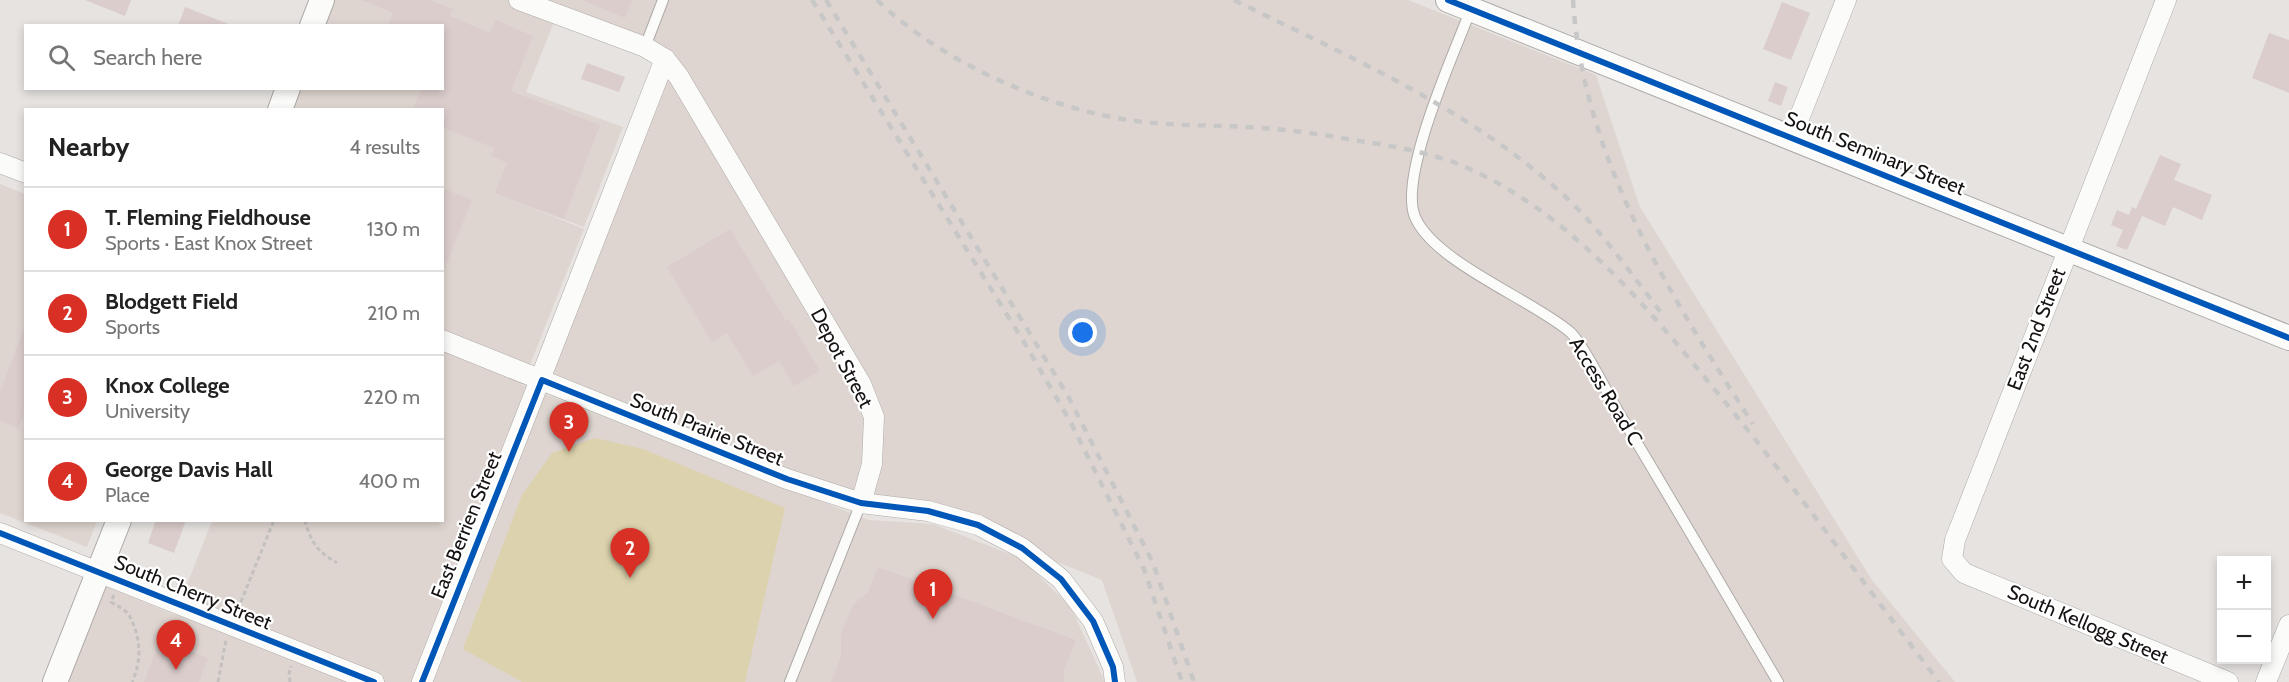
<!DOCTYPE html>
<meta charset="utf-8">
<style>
:root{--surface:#fff;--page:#f6f6f6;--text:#222;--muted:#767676;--line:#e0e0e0;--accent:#d93025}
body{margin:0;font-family:Cabin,sans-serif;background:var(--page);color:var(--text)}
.controls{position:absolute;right:18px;bottom:18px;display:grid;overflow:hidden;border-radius:0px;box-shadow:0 3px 9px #0003}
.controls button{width:54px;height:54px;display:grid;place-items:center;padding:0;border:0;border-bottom:2px solid var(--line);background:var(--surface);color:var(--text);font:30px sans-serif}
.you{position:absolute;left:1083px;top:333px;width:21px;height:21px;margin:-15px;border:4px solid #fff;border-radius:50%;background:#1a73e8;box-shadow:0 0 0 9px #1a73e833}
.badge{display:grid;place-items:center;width:39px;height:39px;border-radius:50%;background:var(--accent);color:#fff;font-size:20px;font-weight:700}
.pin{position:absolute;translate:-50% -50px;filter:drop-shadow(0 2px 3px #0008)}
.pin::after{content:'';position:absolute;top:32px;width:21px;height:18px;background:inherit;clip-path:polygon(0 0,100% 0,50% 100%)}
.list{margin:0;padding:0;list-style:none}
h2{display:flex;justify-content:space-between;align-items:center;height:78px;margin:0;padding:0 24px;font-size:26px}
h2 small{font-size:20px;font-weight:400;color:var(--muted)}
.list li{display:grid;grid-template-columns:39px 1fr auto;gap:18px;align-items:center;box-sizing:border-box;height:84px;padding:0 24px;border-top:2px solid var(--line)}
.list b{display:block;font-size:22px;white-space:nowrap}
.list p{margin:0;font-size:20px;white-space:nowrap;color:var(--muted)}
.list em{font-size:20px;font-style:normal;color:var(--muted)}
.icon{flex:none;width:33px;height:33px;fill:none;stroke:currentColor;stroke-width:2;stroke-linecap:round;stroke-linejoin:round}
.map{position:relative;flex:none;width:2289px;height:682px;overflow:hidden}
.search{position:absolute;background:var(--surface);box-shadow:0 3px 9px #0003;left:24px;top:24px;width:420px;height:66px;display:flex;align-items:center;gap:15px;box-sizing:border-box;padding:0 21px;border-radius:0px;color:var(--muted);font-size:22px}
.panel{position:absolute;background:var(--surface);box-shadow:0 3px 9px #0003;left:24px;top:108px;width:420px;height:414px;border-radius:0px}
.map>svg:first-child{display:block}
</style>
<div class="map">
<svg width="2289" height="682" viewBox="0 0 2289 682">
<rect width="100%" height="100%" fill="#e6e3e1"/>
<g fill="#dfd5d0">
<polygon points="335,0 1408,0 1596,75 1640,207 1872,580 1955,682 1137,682 1102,580 1022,548 978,525 861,503 542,380 665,59 557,15 526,92 623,127 584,227 532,208 584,229 522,385 869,520 933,524 1020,558 1071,607 1105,682 67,682 105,586 175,615 212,521 442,520 442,110 291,109 299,89 442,88 442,26 324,25"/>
<polygon points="0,184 25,194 26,520 97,521 87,547 0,513"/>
</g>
<polygon fill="#dcd2ad" points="595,438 643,449 785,508 745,682 522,682 463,649 522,495 552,453"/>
<g fill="#dbcdcb">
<polygon points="85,0 131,0 125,16"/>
<polygon points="361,0 430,0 453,9 450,16 490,33 496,20 533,36 511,91 600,125 564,219 495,193 507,163 491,156 494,148 442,127 442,110 413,110 422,88 442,88 442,26 388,26 393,13"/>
<polygon points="582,0 632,0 625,18"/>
<polygon points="1782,2 1810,13 1791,60 1763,49"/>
<polygon points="185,7 231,25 231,26 178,26"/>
<polygon points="2269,33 2289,40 2289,93 2252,78"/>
<polygon points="587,63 625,77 619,92 581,79"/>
<polygon points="1775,82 1788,87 1781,106 1768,101"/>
<polygon points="2160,155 2181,164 2174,180 2212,195 2202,220 2173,207 2165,226 2142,216 2127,250 2116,246 2123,230 2111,225 2117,210 2129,215 2132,207 2136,209"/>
<polygon points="442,188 472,200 443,272 442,272"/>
<polygon points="730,229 786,321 789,319 820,371 794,386 779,361 753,376 727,333 712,342 667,267"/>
<polygon points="24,328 26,409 18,428 0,421 0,392"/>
<polygon points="156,520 186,520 174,553 148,543"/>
<polygon points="878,567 1076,640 1064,670 1064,682 831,682 841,657 841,633 853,605 868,592"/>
<polygon points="160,639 208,658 199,682 144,682"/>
</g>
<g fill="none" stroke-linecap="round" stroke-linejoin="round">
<g stroke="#adaaa8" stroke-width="12">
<g id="service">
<path d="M1471,9C1455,51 1398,176 1415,217C1434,262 1531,299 1570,332C1582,342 1609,396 1619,413C1673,502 1725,592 1778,682"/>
<polyline points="645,47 663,0"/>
<polyline points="790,682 861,503"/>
</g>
</g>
<g stroke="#adaaa8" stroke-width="21">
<g id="minor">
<polyline points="519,0 645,47 665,59 679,77 861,384 874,417 872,464 861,503"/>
<polyline points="2166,0 1955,540 1952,559 1964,573 2228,682"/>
<polyline points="1792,136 1846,0"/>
<polyline points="0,163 26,173"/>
<polyline points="442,340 787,479 861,503 928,511 978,525 1022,548 1061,579 1093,621 1113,667 1115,682"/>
<polyline points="0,533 374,682"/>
<polyline points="422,682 665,59"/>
<polyline points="2266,682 2289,625"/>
</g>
</g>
<g stroke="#adaaa8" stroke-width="26">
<g id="tertiary">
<polyline points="1448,0 2289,338"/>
<polyline points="312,26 322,0"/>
<polyline points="280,110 288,88"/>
<polyline points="55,682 119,520"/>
</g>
</g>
<g stroke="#c2c1c0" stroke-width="3" stroke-dasharray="4.5 3" stroke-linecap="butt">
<path d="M305,520C311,543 317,551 337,563"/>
<path d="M114,595L111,602C117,606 127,610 130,617C141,638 142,661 132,682"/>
<polyline points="238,609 274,520"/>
<polyline points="218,682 226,640"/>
<polyline points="290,682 289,674 291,666"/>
</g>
<use href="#service" stroke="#fbfbfa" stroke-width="10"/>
<use href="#minor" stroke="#fbfbfa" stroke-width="20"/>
<use href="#tertiary" stroke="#fbfbfa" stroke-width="24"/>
<g stroke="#c7c7c7" stroke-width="4.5" stroke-dasharray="8 8" stroke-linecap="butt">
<polyline points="812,0 1027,347 1071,423 1144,569 1182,682"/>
<polyline points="826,0 1068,396 1153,563 1194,682"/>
<path d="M877,0C944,65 1059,115 1153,123C1189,126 1224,125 1260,128C1300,130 1340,138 1379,144C1408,149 1436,155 1463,166C1567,211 1641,300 1711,385C1791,481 1863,583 1939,682"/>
<path d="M1234,0C1345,55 1464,106 1558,190C1598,225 1630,273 1663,315"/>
<path d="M1573,0C1583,158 1669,294 1753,424"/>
</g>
<g stroke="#fff" stroke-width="10">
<g id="cycleway">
<polyline points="1448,0 2289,338"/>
<polyline points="0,533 374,682"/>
<polyline points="422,682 542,380 787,479 861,503 928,511 978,525 1022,548 1061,579 1093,621 1113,667 1115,682"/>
</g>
</g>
<use href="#cycleway" stroke="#0057b8" stroke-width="6"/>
</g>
<g text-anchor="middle" stroke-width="4.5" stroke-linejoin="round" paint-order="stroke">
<g font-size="20" fill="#151211" stroke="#fff">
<text transform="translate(1875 153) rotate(22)" y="7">South Seminary Street</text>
<text transform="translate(2036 329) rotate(-69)" y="7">East 2nd Street</text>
<text transform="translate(842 358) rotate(62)" y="7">Depot Street</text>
<text transform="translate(1606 391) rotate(59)" y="7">Access Road C</text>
<text transform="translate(707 429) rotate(22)" y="7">South Prairie Street</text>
<text transform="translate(466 525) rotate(-68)" y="7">East Berrien Street</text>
<text transform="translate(193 592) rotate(22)" y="7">South Cherry Street</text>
<text transform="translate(2088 624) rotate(23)" y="7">South Kellogg Street</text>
</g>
</g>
</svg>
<div class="controls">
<button>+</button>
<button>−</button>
</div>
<div class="you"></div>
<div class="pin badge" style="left:933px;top:619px">1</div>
<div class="pin badge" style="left:630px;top:578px">2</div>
<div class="pin badge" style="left:569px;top:452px">3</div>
<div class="pin badge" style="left:176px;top:670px">4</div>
<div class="search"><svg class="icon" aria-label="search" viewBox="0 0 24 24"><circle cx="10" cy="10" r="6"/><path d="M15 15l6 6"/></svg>Search here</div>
<section class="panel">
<h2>Nearby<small>4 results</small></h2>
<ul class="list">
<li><span class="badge">1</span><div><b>T. Fleming Fieldhouse</b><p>Sports · East Knox Street</p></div><em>130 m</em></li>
<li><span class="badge">2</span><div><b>Blodgett Field</b><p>Sports</p></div><em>210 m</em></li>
<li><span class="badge">3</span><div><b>Knox College</b><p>University</p></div><em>220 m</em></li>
<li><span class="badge">4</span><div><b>George Davis Hall</b><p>Place</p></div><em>400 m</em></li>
</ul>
</section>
</div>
